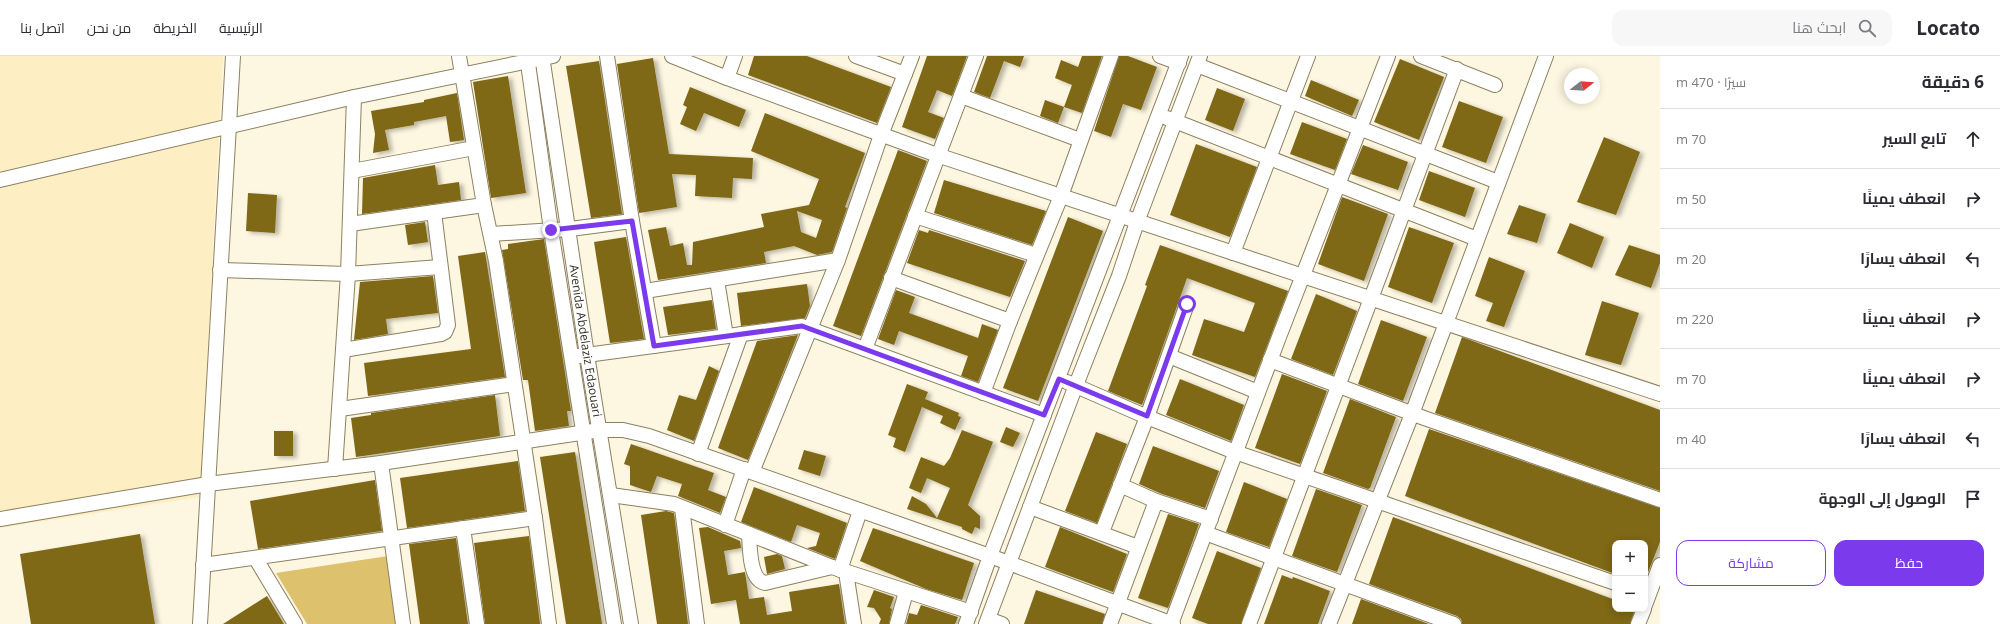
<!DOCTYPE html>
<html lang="ar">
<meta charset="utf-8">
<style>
:root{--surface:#fff;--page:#f7f7f7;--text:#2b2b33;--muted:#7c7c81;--line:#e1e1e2;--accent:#7c3aed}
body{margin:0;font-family:"Open Sans",Cairo,sans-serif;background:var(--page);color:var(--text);direction:rtl}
.controls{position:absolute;right:12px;bottom:12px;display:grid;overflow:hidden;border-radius:8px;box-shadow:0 2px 10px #0003}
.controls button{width:36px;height:36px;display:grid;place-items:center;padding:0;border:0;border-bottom:1px solid var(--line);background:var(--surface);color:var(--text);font:20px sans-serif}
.compass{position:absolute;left:1564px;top:12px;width:36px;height:36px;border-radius:50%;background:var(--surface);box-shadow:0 2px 10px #0003;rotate:73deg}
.stop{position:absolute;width:12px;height:12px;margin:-9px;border:3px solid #7c3aed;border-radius:50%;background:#fff}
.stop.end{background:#7c3aed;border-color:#fff;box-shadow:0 1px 4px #0008}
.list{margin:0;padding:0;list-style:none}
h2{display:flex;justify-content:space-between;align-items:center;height:52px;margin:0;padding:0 16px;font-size:17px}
h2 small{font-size:13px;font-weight:400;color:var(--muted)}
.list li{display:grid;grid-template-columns:26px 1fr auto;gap:12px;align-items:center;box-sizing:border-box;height:60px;padding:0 16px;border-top:1px solid var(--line)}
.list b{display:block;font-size:15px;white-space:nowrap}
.list em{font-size:13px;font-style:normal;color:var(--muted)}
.actions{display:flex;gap:8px;padding:12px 16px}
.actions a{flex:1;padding:9px 0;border:1px solid var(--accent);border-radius:12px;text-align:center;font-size:14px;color:var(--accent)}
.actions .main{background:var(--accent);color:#fff}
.icon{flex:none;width:22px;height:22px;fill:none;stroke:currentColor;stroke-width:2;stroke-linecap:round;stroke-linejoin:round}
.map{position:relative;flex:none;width:1660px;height:568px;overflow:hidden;direction:ltr}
header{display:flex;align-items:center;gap:24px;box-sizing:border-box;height:56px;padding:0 20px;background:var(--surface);border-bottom:1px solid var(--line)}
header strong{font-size:19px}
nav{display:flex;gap:22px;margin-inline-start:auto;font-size:14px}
.search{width:280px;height:36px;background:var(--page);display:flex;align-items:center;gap:10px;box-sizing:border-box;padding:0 14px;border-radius:12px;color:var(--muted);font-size:15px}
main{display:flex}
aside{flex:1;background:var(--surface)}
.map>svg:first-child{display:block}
</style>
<header>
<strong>Locato</strong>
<div class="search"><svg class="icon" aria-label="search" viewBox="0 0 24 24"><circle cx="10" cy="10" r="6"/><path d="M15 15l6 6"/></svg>ابحث هنا</div>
<nav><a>الرئيسية</a><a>الخريطة</a><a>من نحن</a><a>اتصل بنا</a></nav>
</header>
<main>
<aside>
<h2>6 دقيقة<small>سيرًا · 470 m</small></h2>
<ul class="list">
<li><svg class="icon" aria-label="ahead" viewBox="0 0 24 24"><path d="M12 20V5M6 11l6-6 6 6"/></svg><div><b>تابع السير</b></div><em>70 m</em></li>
<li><svg class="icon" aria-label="right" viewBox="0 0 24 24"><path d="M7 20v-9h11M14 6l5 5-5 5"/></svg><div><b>انعطف يمينًا</b></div><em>50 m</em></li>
<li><svg class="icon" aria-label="left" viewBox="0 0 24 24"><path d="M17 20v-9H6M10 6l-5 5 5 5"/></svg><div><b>انعطف يسارًا</b></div><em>20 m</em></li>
<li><svg class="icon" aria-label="right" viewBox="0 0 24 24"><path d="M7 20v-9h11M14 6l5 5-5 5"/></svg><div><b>انعطف يمينًا</b></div><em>220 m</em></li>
<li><svg class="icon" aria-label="right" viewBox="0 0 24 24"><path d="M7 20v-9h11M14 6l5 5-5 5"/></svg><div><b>انعطف يمينًا</b></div><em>70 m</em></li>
<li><svg class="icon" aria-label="left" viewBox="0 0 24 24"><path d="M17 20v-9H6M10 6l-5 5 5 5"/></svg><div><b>انعطف يسارًا</b></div><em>40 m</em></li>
<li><svg class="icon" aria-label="arrive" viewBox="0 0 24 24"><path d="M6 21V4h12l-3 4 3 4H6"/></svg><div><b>الوصول إلى الوجهة</b></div></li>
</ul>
<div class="actions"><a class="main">حفظ</a><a>مشاركة</a></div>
</aside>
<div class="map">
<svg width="1660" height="568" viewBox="0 0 1660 568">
<defs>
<filter id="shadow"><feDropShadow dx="4" dy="2" stdDeviation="2" flood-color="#0004"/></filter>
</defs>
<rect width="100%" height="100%" fill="#fdf6e0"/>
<polygon fill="#fdeec3" points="0,0 223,0 200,441 0,472"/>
<polygon fill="#ddc16c" points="388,500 397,568 307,568 276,517"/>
<g fill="#7f6714" fill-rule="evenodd" filter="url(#shadow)">
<polygon points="754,0 807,0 891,31 877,67 748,19"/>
<polygon points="927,0 967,0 952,40 937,34 928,56 944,62 935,83 902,71"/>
<polygon points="987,0 1024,0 1020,11 1004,5 990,42 974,36"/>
<polygon points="1082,0 1102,0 1082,57 1064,51 1072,29 1055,22 1061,4 1078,11"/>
<polygon points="1119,0 1128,0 1157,11 1141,54 1123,48 1111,81 1094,75"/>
<polygon points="653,2 669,98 753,102 752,123 733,122 732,142 695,140 696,119 672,118 677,151 639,157 617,8"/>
<polygon points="1400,3 1444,21 1419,84 1374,66"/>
<polygon points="599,5 622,158 591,162 566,10"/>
<polygon points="508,20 526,137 491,142 473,26"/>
<polygon points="1311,24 1359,44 1352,60 1305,40"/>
<polygon points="690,31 746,54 739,71 704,57 696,75 680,68 687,51 683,49"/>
<polygon points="1217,32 1245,43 1233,75 1205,64"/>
<polygon points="457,37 464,84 450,86 446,60 414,66 414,69 385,74 389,94 373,97 375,78 371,55 424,46 424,44"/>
<polygon points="1045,44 1064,51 1058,67 1040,60"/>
<polygon points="1459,45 1503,61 1486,107 1442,91"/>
<path d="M765,57L865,97L845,151L847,152L832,196L817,199L794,190L764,196L766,207L658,224L648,174L666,171L670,190L683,187L687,209H692L693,186L764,171L761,158L809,149L819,123L751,95ZM797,155L822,164L816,182L801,176Z"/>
<polygon points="1302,66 1347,83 1335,114 1290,98"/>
<polygon points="1604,81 1640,96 1616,159 1577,146"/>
<polygon points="1196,88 1257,111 1230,181 1170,159"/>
<polygon points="1363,89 1408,106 1398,134 1351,118"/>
<polygon points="898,94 927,105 861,280 833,270"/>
<polygon points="435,109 438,129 459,126 461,144 362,158 363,122"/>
<polygon points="1429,115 1475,132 1465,161 1419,144"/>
<polygon points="944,124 1046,155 1032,189 934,157"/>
<polygon points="248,137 277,139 275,177 246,175"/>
<polygon points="1342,141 1388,158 1364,225 1318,208"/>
<polygon points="1519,149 1546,158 1537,187 1507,178"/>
<polygon points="1068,161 1103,175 1038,345 1003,332"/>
<polygon points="425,166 428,186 408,189 405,169"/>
<polygon points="1570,167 1604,181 1592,212 1557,197"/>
<polygon points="1409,171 1454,187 1432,247 1388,231"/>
<polygon points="919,174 928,177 929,174 1025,205 1010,241 907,207"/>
<polygon points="626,181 644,283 610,287 594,186"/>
<polygon points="544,183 571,355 567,355 569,370 535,375 528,324 523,324 502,194 508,193 508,188"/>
<polygon points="1160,189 1288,235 1255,321 1192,299 1204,263 1244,276 1255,247 1187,222 1142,349 1108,335 1147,230 1145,229"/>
<polygon points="1629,189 1660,199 1660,207 1651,232 1615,219"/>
<polygon points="485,196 505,321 368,340 364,307 471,293 458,200"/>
<polygon points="1489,201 1525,215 1504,271 1486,265 1493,247 1475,240"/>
<polygon points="433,220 438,257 386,263 388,278 354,284 360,226"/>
<polygon points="807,228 810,250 805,262 741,270 737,237"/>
<polygon points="896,234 915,241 909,257 978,282 982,268 998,274 978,326 961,320 968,300 899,275 894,289 878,283"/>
<polygon points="1316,238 1357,255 1333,319 1291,303"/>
<polygon points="712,244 716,273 668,279 663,251"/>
<polygon points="1602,245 1639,257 1621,309 1585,299"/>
<polygon points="1381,264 1427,281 1403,345 1358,328"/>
<polygon points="798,279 748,404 718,392 757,285"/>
<polygon points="1462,281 1660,354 1660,435 1435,357"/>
<polygon points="709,310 719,315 694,385 667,374 679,339 696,344"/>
<polygon points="1282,318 1327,335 1300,408 1255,392"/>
<polygon points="1180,323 1244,349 1231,385 1166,359"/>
<polygon points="907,328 928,336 925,343 959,357 958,360 961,361 955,374 940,367 943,360 922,351 905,396 893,391 896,382 888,379"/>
<polygon points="495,339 500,380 356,401 351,362 371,359 371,357"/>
<polygon points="1350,343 1396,361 1370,432 1368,433 1323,417"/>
<polygon points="1006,371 1020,377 1013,391 1000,386"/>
<polygon points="1429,373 1660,452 1660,486 1645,524 1645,487 1615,487 1615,518 1405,440"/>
<polygon points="962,374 993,386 968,449 980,460 980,473 975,471 972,478 962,473 962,471 907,453 912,440 926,448 937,462 950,432 927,422 921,437 909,432 921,401 944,410 950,402"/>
<rect x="274" y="375" width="19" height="25"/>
<polygon points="1096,376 1127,388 1097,467 1065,455"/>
<polygon points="631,388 714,417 708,434 726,441 720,457 678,440 682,428 657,420 651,436 630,429 630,410 624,408"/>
<polygon points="1153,390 1219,415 1205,452 1162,438 1139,428"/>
<polygon points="804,394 826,400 820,420 798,413"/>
<polygon points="575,396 602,568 566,568 540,401"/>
<polygon points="518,405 525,455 407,472 400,422"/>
<polygon points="375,424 382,475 258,493 250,445"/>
<polygon points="1244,426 1287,443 1269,491 1226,476"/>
<polygon points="754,431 847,467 835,503 807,492 816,490 820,477 797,469 791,486 741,466"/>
<polygon points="1316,433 1362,449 1337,516 1292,500"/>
<polygon points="666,455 674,457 688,568 657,568 641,459"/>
<polygon points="1168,458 1199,468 1168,552 1138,542"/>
<polygon points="1393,461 1615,544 1615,553 1635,553 1630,568 1462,568 1461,563 1457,560 1369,528"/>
<polygon points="708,471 740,485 741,492 724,495 728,519 745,516 749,543 764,541 767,559 792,555 789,536 839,528 845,568 740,568 736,544 711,548 699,472"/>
<polygon points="1060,471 1127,498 1113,536 1045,511"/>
<polygon points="873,472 974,507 962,544 926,533 860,505"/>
<polygon points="140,478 155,568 31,568 20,498"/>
<polygon points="529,480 540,568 485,568 474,487"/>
<polygon points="456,482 468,568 420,568 409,488"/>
<polygon points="1217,495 1261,512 1241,568 1208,568 1192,562"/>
<polygon points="777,498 782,500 785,513 767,518 764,501"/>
<polygon points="1282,519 1292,523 1293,521 1330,535 1318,568 1264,568"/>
<polygon points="874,534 894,541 890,552 892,553 889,568 879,568 881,563 874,552 867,551"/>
<polygon points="1036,534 1105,558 1102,568 1024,568"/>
<polygon points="267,540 284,568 223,568"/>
<polygon points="1361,543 1429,568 1352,568"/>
<polygon points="921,549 958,561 955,568 906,568 909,557 917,559"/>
</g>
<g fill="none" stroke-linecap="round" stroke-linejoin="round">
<g stroke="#8c8160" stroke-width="16">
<g id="minor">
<polyline points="459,0 484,149 496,205 535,462 549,568"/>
<polyline points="527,0 551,174 614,568"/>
<path id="s1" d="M542,0L587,299L631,568"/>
<polyline points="607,0 632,165 654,290"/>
<polyline points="672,0 727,22 940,100 1660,338"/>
<polyline points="856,0 905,18"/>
<polyline points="1160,0 1179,7"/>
<polyline points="1421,0 1495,29"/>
<polyline points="1197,9 1498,126"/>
<polyline points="727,22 735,0"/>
<polyline points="961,40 1080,84"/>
<polyline points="1167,62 1477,183"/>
<polyline points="352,115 474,92"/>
<polyline points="0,124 354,41 553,0"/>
<polyline points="915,160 1036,199"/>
<polyline points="350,168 484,149"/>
<polyline points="491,178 570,173 632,165"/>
<polyline points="1233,197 1308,0"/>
<polyline points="220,214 348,218 440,211"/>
<polyline points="891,222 1010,265"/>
<polyline points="717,224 726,280"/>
<polyline points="645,235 838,204"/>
<polyline points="865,293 976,0"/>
<polyline points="343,294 441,278 445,276 448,269 434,156"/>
<polyline points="579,300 802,270 1044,359"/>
<polyline points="1169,300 1258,336"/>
<polyline points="1270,304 1424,362 1660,444"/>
<polyline points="1067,326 1147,361 1235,396 1615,527"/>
<polyline points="983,337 1010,265 1061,140 1111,0"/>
<polyline points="340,353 514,328"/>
<polyline points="698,398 741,278"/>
<polyline points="381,407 403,568"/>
<polyline points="335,413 348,218 354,41"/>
<polyline points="752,416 838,204 881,79 912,0"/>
<polyline points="1120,429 1156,445 1211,463"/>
<polyline points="611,439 674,448 832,511 971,556"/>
<polyline points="1030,451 1138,491"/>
<polyline points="682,452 697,568"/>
<polyline points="0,463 208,428 381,407 600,374 623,374 649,380 990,500 1173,568"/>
<polyline points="725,469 744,413"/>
<polyline points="463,472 477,568"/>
<polyline points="1102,476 1147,361 1187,248"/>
<polyline points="1205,477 1454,568"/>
<path d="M749,478C750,491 749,524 765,527L832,511"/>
<polyline points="256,503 295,568"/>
<polyline points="203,509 535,462"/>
<polyline points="840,514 860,455"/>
<polyline points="846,516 854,568"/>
<polyline points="1645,549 1660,509"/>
<polyline points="988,563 1002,568"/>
<polyline points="200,568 233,0"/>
<polyline points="897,568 906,536"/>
<polyline points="966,568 990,500 1181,0"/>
<polyline points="986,568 1076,329 1119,220 1137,166 1200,0"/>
<polyline points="1110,568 1156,445"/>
<polyline points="1171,568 1279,281 1388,0"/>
<polyline points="1249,568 1457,13"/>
<polyline points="1329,568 1412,358 1546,0"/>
<polyline points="1638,568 1644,553"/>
</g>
</g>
<use href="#minor" stroke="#fff" stroke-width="14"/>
</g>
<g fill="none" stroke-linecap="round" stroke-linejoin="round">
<polyline stroke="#7c3aed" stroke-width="5" points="551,174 632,165 654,290 802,270 1044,359 1059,323 1147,360 1187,248"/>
</g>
<g text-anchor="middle" stroke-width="4" stroke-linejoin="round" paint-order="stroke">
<g font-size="12" fill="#343022" stroke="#fdf6e0">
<text dy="4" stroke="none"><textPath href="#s1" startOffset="288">Avenida Abdelaziz Edaouari</textPath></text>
</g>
</g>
</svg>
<div class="controls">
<button>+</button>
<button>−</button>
</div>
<svg class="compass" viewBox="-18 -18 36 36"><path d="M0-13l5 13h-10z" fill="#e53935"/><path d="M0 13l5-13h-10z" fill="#7c7c81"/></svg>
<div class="stop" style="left:1187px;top:248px"></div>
<div class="stop end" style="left:551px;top:174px"></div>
</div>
</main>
